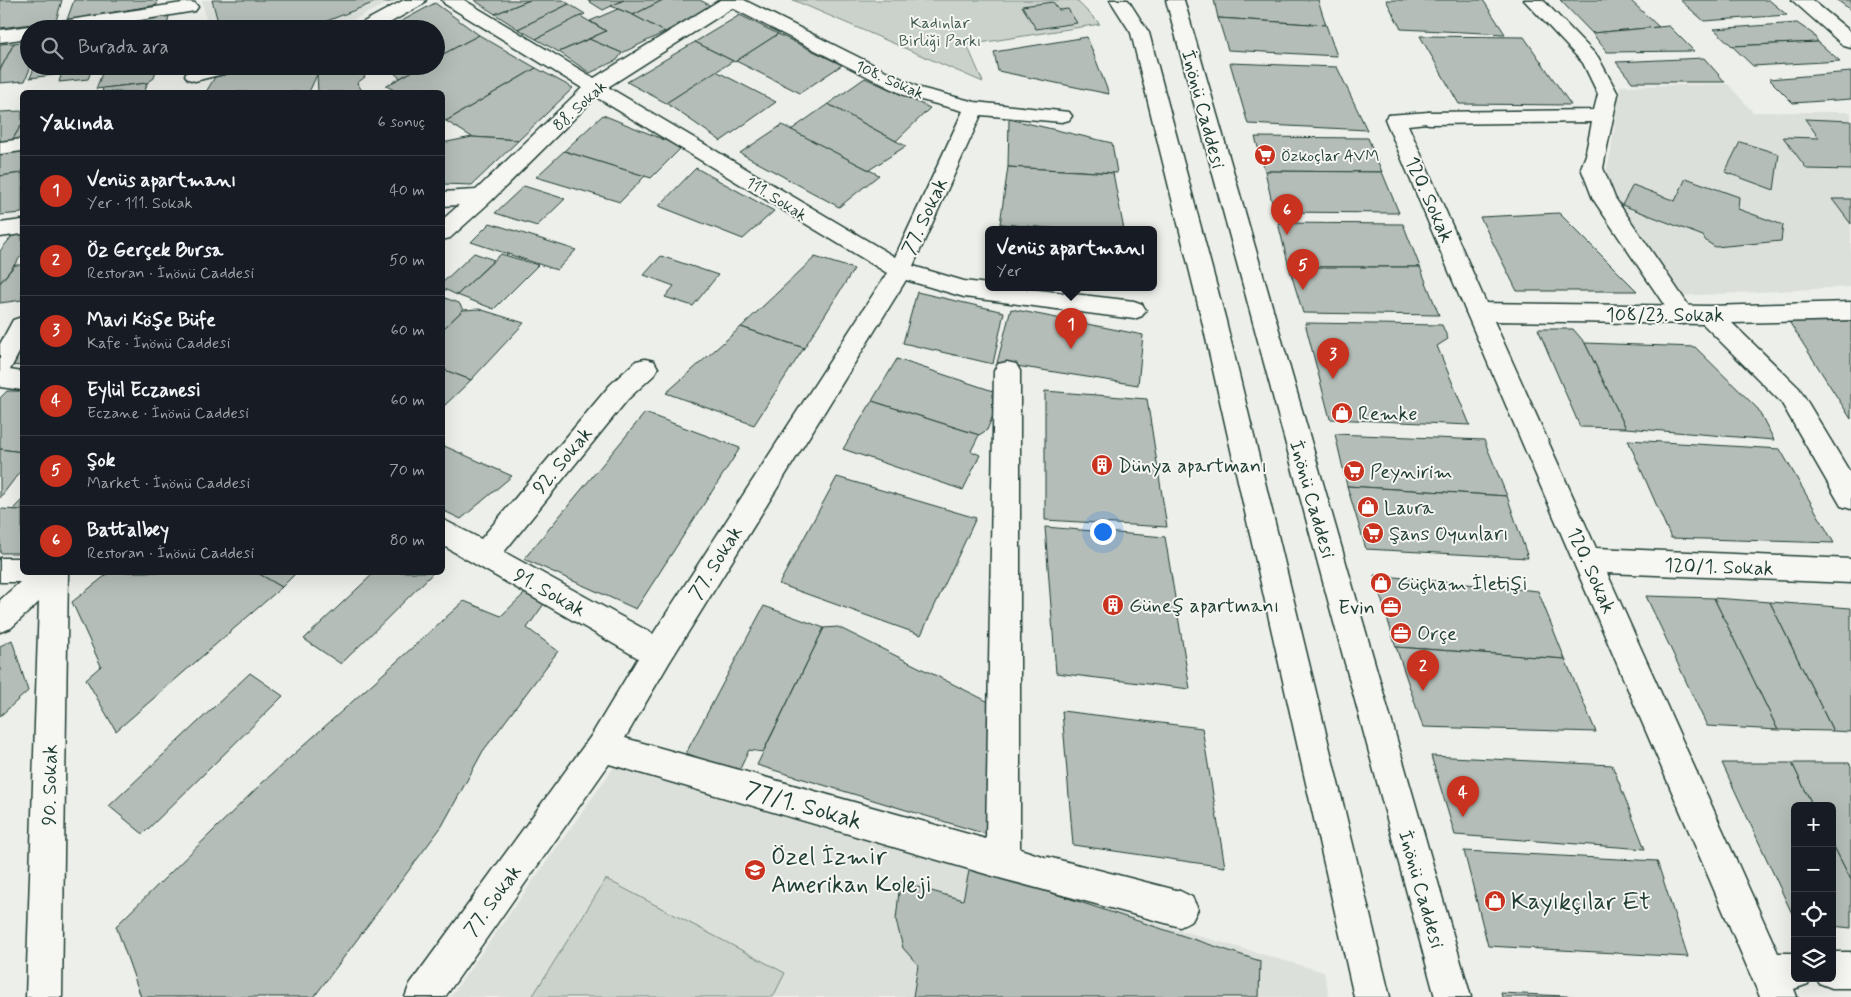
<!DOCTYPE html>
<html lang="tr">
<meta charset="utf-8">
<style>
:root{--surface:#171b24;--page:#20242c;--text:#f1f3f6;--muted:#9ea1a6;--line:#363941;--accent:#c8321e}
body{margin:0;font-family:Mynerve,sans-serif;background:var(--page);color:var(--text)}
.controls{position:absolute;right:15px;bottom:15px;display:grid;overflow:hidden;border-radius:8px;box-shadow:0 5px 20px #0002}
.controls button{width:45px;height:45px;display:grid;place-items:center;padding:0;border:0;border-bottom:1px solid var(--line);background:var(--surface);color:var(--text);font:25px sans-serif}
.you{position:absolute;left:1102px;top:531px;width:18px;height:18px;margin:-12px;border:4px solid #fff;border-radius:50%;background:#1a73e8;box-shadow:0 0 0 8px #1a73e833}
.badge{display:grid;place-items:center;width:32px;height:32px;border-radius:50%;background:var(--accent);color:#fff;font-size:16px;font-weight:700}
.pin{position:absolute;translate:-50% -41px;filter:drop-shadow(0 1px 2px #0008)}
.pin::after{content:'';position:absolute;top:26px;width:18px;height:15px;background:inherit;clip-path:polygon(0 0,100% 0,50% 100%)}
.popup{position:absolute;left:985px;top:226px;width:172px;height:65px;box-sizing:border-box;display:grid;place-content:center;border-radius:8px;background:var(--surface);filter:drop-shadow(0 1px 4px #0005);font-size:16px;white-space:nowrap;color:var(--muted)}
.popup b{font-size:19px;color:var(--text)}
.popup::after{content:'';position:absolute;left:50%;top:100%;margin-left:-10px;border:10px solid transparent;border-top-color:var(--surface)}
.list{margin:0;padding:0;list-style:none}
h2{display:flex;justify-content:space-between;align-items:center;height:65px;margin:0;padding:0 20px;font-size:21px}
h2 small{font-size:16px;font-weight:400;color:var(--muted)}
.list li{display:grid;grid-template-columns:32px 1fr auto;gap:15px;align-items:center;box-sizing:border-box;height:70px;padding:0 20px;border-top:1px solid var(--line)}
.list b{display:block;font-size:19px;white-space:nowrap}
.list p{margin:0;font-size:16px;white-space:nowrap;color:var(--muted)}
.list em{font-size:16px;font-style:normal;color:var(--muted)}
.icon{flex:none;width:28px;height:28px;fill:none;stroke:currentColor;stroke-width:2;stroke-linecap:round;stroke-linejoin:round}
.map{position:relative;flex:none;width:1851px;height:997px;overflow:hidden}
.search{position:absolute;background:var(--surface);box-shadow:0 5px 20px #0002;left:20px;top:20px;width:425px;height:55px;display:flex;align-items:center;gap:12px;box-sizing:border-box;padding:0 18px;border-radius:28px;color:var(--muted);font-size:19px}
.panel{position:absolute;background:var(--surface);box-shadow:0 5px 20px #0002;left:20px;top:90px;width:425px;height:485px;border-radius:8px}
.map>svg:first-child{display:block}
</style>
<div class="map">
<svg width="1851" height="997" viewBox="0 0 1851 997">
<rect width="100%" height="100%" fill="#edefea"/>
<filter id="ink" filterUnits="userSpaceOnUse"><feTurbulence type="fractalNoise" baseFrequency=".02" numOctaves="2"/><feDisplacementMap in="SourceGraphic" scale="10" xChannelSelector="R" yChannelSelector="G"/><feConvolveMatrix kernelMatrix="1 2 1 2 8 2 1 2 1" color-interpolation-filters="sRGB"/></filter>
<g filter="url(#ink)">
<g fill="#dce0db">
<polygon points="202,0 395,0 337,27 328,29 208,29"/>
<polygon points="1728,84 1753,112 1851,112 1851,287 1681,296 1616,202 1605,176 1611,151 1620,86"/>
<polygon points="614,767 1324,972 1329,997 450,997"/>
</g>
<g fill="#cbd2cc" stroke="#758880">
<polygon points="793,0 1076,0 1100,24 967,45 983,82"/>
<polygon points="606,879 785,973 773,997 532,997"/>
</g>
<g fill="#b4bdb8" stroke="#1f3d34">
<polygon points="0,0 62,0 56,21 0,28"/>
<polygon points="74,0 157,0 157,5 67,20"/>
<polygon points="212,0 395,0 390,2 378,1 327,21 331,28 328,29 220,29"/>
<polygon points="474,0 530,0 495,14"/>
<polygon points="530,0 563,0 569,4 518,29 495,14"/>
<polygon points="587,0 624,0 603,10"/>
<polygon points="624,0 663,0 633,15 611,6"/>
<polygon points="663,0 700,0 711,6 665,32 633,15"/>
<polygon points="1214,0 1318,0 1326,25 1218,18"/>
<polygon points="1386,0 1483,0 1505,34 1401,29"/>
<polygon points="1560,0 1630,0 1659,27 1592,33"/>
<polygon points="1680,0 1769,0 1787,15 1704,21"/>
<polygon points="1837,0 1851,0 1851,10"/>
<polygon points="1053,2 1059,10 1068,9 1077,23 1036,29 1022,6"/>
<polygon points="435,3 479,35 436,58 436,29 387,29"/>
<polygon points="569,4 585,14 536,39 518,29"/>
<polygon points="618,9 633,15 665,32 622,53 589,39 606,31 590,21"/>
<polygon points="170,12 166,29 107,29 112,20"/>
<polygon points="740,15 778,34 735,62 695,42"/>
<polygon points="580,16 606,31 559,52 536,39"/>
<polygon points="1218,18 1326,25 1337,56 1228,50"/>
<polygon points="1797,23 1813,34 1818,42 1732,46 1714,29"/>
<polygon points="1669,26 1694,51 1607,52 1592,33"/>
<polygon points="778,34 842,65 800,93 736,61"/>
<polygon points="479,35 536,68 446,121 442,119 442,92 398,92 386,86 422,66 436,66 436,58"/>
<polygon points="1420,36 1524,37 1571,105 1459,104"/>
<polygon points="1087,37 1109,94 998,71 994,52"/>
<polygon points="589,39 622,53 617,60 590,73 559,52"/>
<polygon points="29,41 29,66 31,66 25,81 0,83 0,70 14,43"/>
<polygon points="695,42 733,61 666,103 627,82"/>
<polygon points="1818,42 1840,61 1753,66 1732,46"/>
<polygon points="14,43 0,70 0,44"/>
<polygon points="1704,58 1725,82 1632,82 1616,62"/>
<polygon points="1230,63 1337,67 1367,130 1248,124"/>
<polygon points="35,66 64,66 61,74 30,78"/>
<polygon points="64,66 93,66 88,79 59,82"/>
<polygon points="105,66 157,66 154,78 147,83 96,89"/>
<polygon points="261,66 321,66 309,92 206,92 215,77"/>
<polygon points="321,66 358,66 365,77 357,83 363,92 318,92 317,74"/>
<polygon points="386,66 422,66 400,78"/>
<polygon points="536,68 573,88 519,140 472,137 446,121"/>
<polygon points="716,71 776,102 721,141 666,103"/>
<polygon points="1851,72 1851,99 1793,103 1769,79"/>
<polygon points="865,78 930,108 896,141 828,104"/>
<polygon points="147,83 145,92 102,92 103,88"/>
<polygon points="828,104 896,141 906,146 869,170 791,130"/>
<polygon points="22,111 22,124 11,142 0,143 0,112"/>
<polygon points="603,115 682,147 651,178 564,151"/>
<polygon points="1009,119 1112,143 1117,173 1008,167"/>
<polygon points="1805,119 1851,121 1851,170 1807,169 1783,137 1819,138"/>
<polygon points="22,124 22,139 11,142"/>
<polygon points="782,125 869,170 879,175 839,207 740,153"/>
<polygon points="472,137 519,140 472,185 442,184 442,143"/>
<polygon points="1255,137 1368,138 1382,172 1265,171"/>
<polygon points="1740,142 1779,154 1774,190 1725,172"/>
<polygon points="22,150 22,173 0,176 0,153"/>
<polygon points="564,151 645,176 620,202 536,177"/>
<polygon points="1008,167 1113,173 1124,230 1073,230 1000,224"/>
<polygon points="696,168 774,211 743,239 659,206"/>
<polygon points="1265,171 1382,172 1399,213 1274,212"/>
<polygon points="22,173 22,213 0,215 0,176"/>
<polygon points="1686,178 1739,197 1738,209 1783,225 1781,241 1715,247 1706,241 1703,236 1622,205 1633,185 1675,201"/>
<polygon points="524,186 565,199 537,226 495,213"/>
<polygon points="1832,199 1851,199 1851,224"/>
<polygon points="1559,213 1637,291 1517,291 1480,217"/>
<polygon points="490,223 576,250 557,270 471,242"/>
<polygon points="1278,223 1403,224 1420,267 1289,267"/>
<polygon points="1000,224 1073,230 1000,230"/>
<polygon points="17,230 22,230 22,255 0,283 0,251"/>
<polygon points="474,253 494,260 457,295 442,288 442,283"/>
<polygon points="501,254 538,265 494,309 457,295"/>
<polygon points="661,256 718,275 693,306 665,297 674,286 644,275"/>
<polygon points="815,257 854,269 804,348 741,327"/>
<polygon points="15,265 22,265 22,300 0,303 0,283"/>
<polygon points="1289,267 1420,267 1439,315 1303,313"/>
<polygon points="917,292 1004,312 993,364 903,343"/>
<polygon points="442,297 459,303 463,310 442,330"/>
<polygon points="479,309 524,323 471,380 442,369 442,330 463,310"/>
<polygon points="1011,309 1143,335 1138,385 997,363"/>
<polygon points="1788,320 1851,320 1851,419"/>
<polygon points="1305,323 1442,325 1448,339 1437,346 1470,425 1330,419"/>
<polygon points="741,327 804,348 754,425 666,393"/>
<polygon points="1538,329 1573,329 1585,343 1626,428 1580,427"/>
<polygon points="1585,343 1695,347 1758,409 1774,440 1626,428"/>
<polygon points="22,350 22,366 11,365"/>
<polygon points="897,359 1002,394 987,430 979,435 872,401"/>
<polygon points="442,369 471,380 444,406 442,406"/>
<polygon points="7,391 22,391 22,452 0,449 0,398"/>
<polygon points="1045,391 1147,399 1167,527 1045,520"/>
<polygon points="872,401 979,435 971,451 980,455 963,490 843,449"/>
<polygon points="645,413 740,448 636,609 524,559"/>
<polygon points="1335,434 1484,440 1507,496 1347,486"/>
<polygon points="1628,440 1780,449 1834,543 1671,538"/>
<polygon points="442,445 512,476 461,519 442,510"/>
<polygon points="0,449 22,452 22,469 0,498"/>
<polygon points="837,477 976,518 921,635 779,584"/>
<polygon points="1347,486 1507,496 1528,558 1366,549"/>
<polygon points="22,500 22,510 12,510"/>
<polygon points="0,509 22,510 22,553 0,553"/>
<polygon points="1045,527 1165,537 1190,689 1056,673"/>
<polygon points="110,572 256,572 282,587 116,731 86,679 101,666 72,602"/>
<polygon points="256,572 297,572 282,587"/>
<polygon points="375,572 434,572 341,664 304,639"/>
<polygon points="1374,575 1538,591 1565,659 1396,647"/>
<polygon points="525,593 544,604 527,628 558,651 483,751 442,826 314,997 141,997 116,926 262,783 464,601 501,616"/>
<polygon points="1646,596 1714,598 1778,730 1707,726"/>
<polygon points="1714,598 1770,602 1833,731 1778,730"/>
<polygon points="1770,602 1851,608 1851,732 1833,731"/>
<polygon points="764,606 824,628 763,752 749,750 738,773 686,753"/>
<polygon points="838,627 989,702 989,835 757,765 824,628"/>
<polygon points="12,640 28,691 0,716 0,646"/>
<polygon points="1396,647 1565,659 1596,732 1423,727"/>
<polygon points="250,673 283,696 143,834 109,806"/>
<polygon points="1062,711 1202,728 1225,867 1073,845"/>
<polygon points="1431,756 1612,765 1645,849 1455,835"/>
<polygon points="1722,763 1792,763 1813,806 1795,806 1795,920"/>
<polygon points="1792,763 1849,763 1851,766 1851,880 1832,843 1832,806 1813,806"/>
<polygon points="1832,843 1851,880 1851,928 1832,926"/>
<polygon points="1464,851 1657,861 1688,957 1488,946"/>
<polygon points="970,866 1260,961 1259,997 913,997 918,965 903,948 896,920 900,882 963,900"/>
<polygon points="1501,993 1586,997 1502,997"/>
</g>
<g fill="none" stroke-linecap="round" stroke-linejoin="round">
<g stroke="#1f3d34" stroke-width="3">
<g id="pedestrian">
<polygon points="1429,112 1436,114 1439,118 1436,122 1408,125 1490,312 1486,318 1478,321 1470,318 1466,312 1385,119 1388,115"/>
<polygon points="1596,145 1603,147 1606,152 1603,168 1615,198 1691,309 1695,315 1691,321 1683,324 1675,321 1593,199 1581,168 1589,147"/>
<polygon points="1048,857 1180,891 1192,897 1198,909 1192,921 1180,927 1048,891 1036,886 1031,874 1036,862"/>
</g>
</g>
<g stroke="#1f3d34" stroke-width="3">
<g id="minor">
<polygon points="404,0 426,0 423,4 379,29 356,29 358,25"/>
<path d="M442,0H464L594,78L720,0H744L920,88L975,102L1069,112L1072,116L1069,120L1062,122L981,115L913,266L964,281L988,284V288H1021L1134,301L1142,304L1146,310L1142,316L1134,319L964,297L906,280L669,663L625,738L986,839L994,371L998,364L1007,362L1016,364L1020,371V849L1060,862L1065,874L1060,886L1048,891L1003,879L609,764L445,997H405L410,984L591,736L638,658L442,545V519L481,539L610,385L636,361L645,359L654,361L658,368L654,375L628,399L504,552L653,634L887,273L596,97L490,202L450,238L442,240V220L459,205L442,206V192L476,190L582,88L445,4ZM732,8L906,96L963,111L895,257L608,87Z"/>
<polygon points="1524,0 1543,0 1598,57 1618,94 1606,152 1603,157 1596,159 1589,157 1586,152 1592,122 1429,124 1422,122 1419,118 1422,114 1429,112 1594,110 1598,94 1583,63"/>
<polygon points="1792,0 1812,0 1851,32 1851,48 1844,46"/>
<polygon points="189,2 195,3 198,7 195,11 86,29 40,29 42,25 49,23"/>
<polygon points="29,26 36,29 29,29 29,38 0,42 0,30"/>
<polygon points="207,66 241,66 239,70 195,81 188,79 185,75 188,71"/>
<polygon points="22,139 22,151 0,154 0,142"/>
<polygon points="22,220 22,234 0,237 0,223"/>
<polygon points="1851,302 1851,320 1732,323 1799,388 1851,474 1851,509 1841,506 1781,402 1703,324 1494,321 1596,548 1851,559 1851,583 1607,573 1778,953 1795,953 1795,978 1810,978 1808,984 1794,989 1797,997 1760,997 1466,312 1470,306 1478,303 1709,306"/>
<polygon points="22,317 22,347 10,370 22,372 22,390 0,387 0,344 13,320"/>
<polygon points="0,558 22,558 22,572 68,572 62,997 26,997 39,602 11,628 0,632 0,600 20,582 0,582"/>
<polygon points="1832,952 1851,952 1851,988 1832,988 1819,983 1817,978 1832,978"/>
</g>
</g>
<g stroke="#1f3d34" stroke-width="3">
<g id="primary">
<polygon points="1110,0 1128,0 1149,33 1226,321 1390,997 1354,997 1202,321 1131,33"/>
<polygon points="1166,0 1184,0 1471,997 1435,997"/>
</g>
</g>
<use href="#pedestrian" fill="#f6f6f2" fill-rule="evenodd"/>
<use href="#minor" fill="#f6f6f2" fill-rule="evenodd"/>
<use href="#primary" fill="#f6f6f2" fill-rule="evenodd"/>
</g>
</g>
<defs>
<g id="supermarket-disc" transform="scale(1.125)"><circle r="9.5" fill="#c8321e" stroke="#f6f6f2"/><path d="M-6-5.5h2.5l.6 2H6L4.5 2H-2.5L-4.4-4H-6ZM-1.5 3.2a1.3 1.3 0 1 0 .1 0ZM3 3.2a1.3 1.3 0 1 0 .1 0Z" fill="#fff"/></g>
<g id="shop-disc" transform="scale(1.125)"><circle r="9.5" fill="#c8321e" stroke="#f6f6f2"/><path d="M-5-2.5h2.3a2.7 3.5 0 0 1 5.4 0H5L5.5 6h-11ZM-1.5-2.5h3a1.5 2.3 0 0 0-3 0Z" fill="#fff"/></g>
<g id="building-disc" transform="scale(1.125)"><circle r="9.5" fill="#c8321e" stroke="#f6f6f2"/><path d="M-4-6H4V6H1V3H-1V6H-4ZM-2.5-4.3h1.7v1.8h-1.7ZM.8-4.3h1.7v1.8H.8ZM-2.5-1h1.7V.8h-1.7ZM.8-1h1.7V.8H.8Z" fill="#fff"/></g>
<g id="office-disc" transform="scale(1.125)"><circle r="9.5" fill="#c8321e" stroke="#f6f6f2"/><path d="M-6-3h4V-5.5h4V-3h4V5H-6ZM-1-4.5V-3h2v-1.5ZM-6 0V1H6V0Z" fill="#fff"/></g>
<g id="school-disc" transform="scale(1.125)"><circle r="9.5" fill="#c8321e" stroke="#f6f6f2"/><path d="M0-5L7-2L0 1L-7-2ZM-4 1L0 2.5L4 1V4Q0 6-4 4Z" fill="#fff"/></g>
</defs>
<g fill-rule="evenodd">
<use href="#supermarket-disc" x="1265" y="155"/>
<use href="#shop-disc" x="1342" y="413"/>
<use href="#building-disc" x="1102" y="465"/>
<use href="#supermarket-disc" x="1354" y="471"/>
<use href="#shop-disc" x="1368" y="507"/>
<use href="#supermarket-disc" x="1373" y="533"/>
<use href="#shop-disc" x="1381" y="583"/>
<use href="#building-disc" x="1113" y="605"/>
<use href="#office-disc" x="1391" y="607"/>
<use href="#office-disc" x="1401" y="633"/>
<use href="#school-disc" x="755" y="870"/>
<use href="#shop-disc" x="1495" y="901"/>
</g>
<g text-anchor="middle" stroke-width="4" stroke-linejoin="round" paint-order="stroke">
<g font-size="16" fill="#415b52" stroke="#f6f6f2">
<text x="940" y="28">Kadınlar<tspan x="940" dy="18">Birliği Parkı</tspan></text>
</g>
<g font-size="16" fill="#1f3d34" stroke="#f6f6f2">
<text transform="translate(890 79) rotate(24)" y="6">108. Sokak</text>
<text transform="translate(579 105) rotate(-42)" y="6">88. Sokak</text>
<text transform="translate(777 198) rotate(32)" y="6">111. Sokak</text>
</g>
<g font-size="16" fill="#1f3d34" stroke="#f6f6f2" text-anchor="start">
<text x="1281" y="161">Özkoçlar AVM</text>
</g>
<g font-size="20" fill="#1f3d34" stroke="#f6f6f2">
<text transform="translate(1204 109) rotate(75)" y="7">İnönü Caddesi</text>
<text transform="translate(1430 199) rotate(66)" y="7">120. Sokak</text>
<text transform="translate(924 216) rotate(-65)" y="7">77. Sokak</text>
<text x="1665" y="321">108/23. Sokak</text>
<text transform="translate(562 460) rotate(-50)" y="7">92. Sokak</text>
<text transform="translate(1313 499) rotate(74)" y="7">İnönü Caddesi</text>
<text transform="translate(715 562) rotate(-58)" y="7">77. Sokak</text>
<text transform="translate(1719 566) rotate(2)" y="7">120/1. Sokak</text>
<text transform="translate(1592 570) rotate(66)" y="7">120. Sokak</text>
<text transform="translate(550 592) rotate(29)" y="7">91. Sokak</text>
<text transform="translate(49 785) rotate(-89)" y="7">90. Sokak</text>
<text transform="translate(1422 889) rotate(74)" y="7">İnönü Caddesi</text>
<text transform="translate(492 900) rotate(-54)" y="7">77. Sokak</text>
</g>
<g font-size="20" fill="#1f3d34" stroke="#f6f6f2" text-anchor="start">
<text x="1358" y="420">Remke</text>
<text x="1118" y="472">Dünya apartmanı</text>
<text x="1370" y="478">Peynirim</text>
<text x="1384" y="514">Laura</text>
<text x="1389" y="540">Şans Oyunları</text>
<text x="1397" y="590">Güçham İletişi</text>
<text x="1129" y="612">Güneş apartmanı</text>
<text x="1375" y="614" text-anchor="end">Evin</text>
<text x="1417" y="640">Orçe</text>
</g>
<g font-size="24" fill="#1f3d34" stroke="#f6f6f2">
<text transform="translate(804 805) rotate(16)" y="8">77/1. Sokak</text>
</g>
<g font-size="24" fill="#1f3d34" stroke="#f6f6f2" text-anchor="start">
<text x="771" y="864">Özel İzmir<tspan x="771" dy="28">Amerikan Koleji</tspan></text>
<text x="1511" y="909">Kayıkçılar Et</text>
</g>
</g>
</svg>
<div class="controls">
<button>+</button>
<button>−</button>
<button><svg class="icon" aria-label="locate" viewBox="0 0 24 24"><circle cx="12" cy="12" r="6"/><path d="M12 2v4M12 18v4M2 12h4M18 12h4"/></svg></button>
<button><svg class="icon" aria-label="layers" viewBox="0 0 24 24"><path d="M12 4l9 5-9 5-9-5zM3 14l9 5 9-5"/></svg></button>
</div>
<div class="you"></div>
<div class="pin badge" style="left:1071px;top:349px">1</div>
<div class="popup"><b>Venüs apartmanı</b>Yer</div>
<div class="pin badge" style="left:1423px;top:691px">2</div>
<div class="pin badge" style="left:1333px;top:379px">3</div>
<div class="pin badge" style="left:1463px;top:817px">4</div>
<div class="pin badge" style="left:1303px;top:290px">5</div>
<div class="pin badge" style="left:1287px;top:235px">6</div>
<div class="search"><svg class="icon" aria-label="search" viewBox="0 0 24 24"><circle cx="10" cy="10" r="6"/><path d="M15 15l6 6"/></svg>Burada ara</div>
<section class="panel">
<h2>Yakında<small>6 sonuç</small></h2>
<ul class="list">
<li><span class="badge">1</span><div><b>Venüs apartmanı</b><p>Yer · 111. Sokak</p></div><em>40 m</em></li>
<li><span class="badge">2</span><div><b>Öz Gerçek Bursa</b><p>Restoran · İnönü Caddesi</p></div><em>50 m</em></li>
<li><span class="badge">3</span><div><b>Mavi Köşe Büfe</b><p>Kafe · İnönü Caddesi</p></div><em>60 m</em></li>
<li><span class="badge">4</span><div><b>Eylül Eczanesi</b><p>Eczane · İnönü Caddesi</p></div><em>60 m</em></li>
<li><span class="badge">5</span><div><b>Şok</b><p>Market · İnönü Caddesi</p></div><em>70 m</em></li>
<li><span class="badge">6</span><div><b>Battalbey</b><p>Restoran · İnönü Caddesi</p></div><em>80 m</em></li>
</ul>
</section>
</div>
